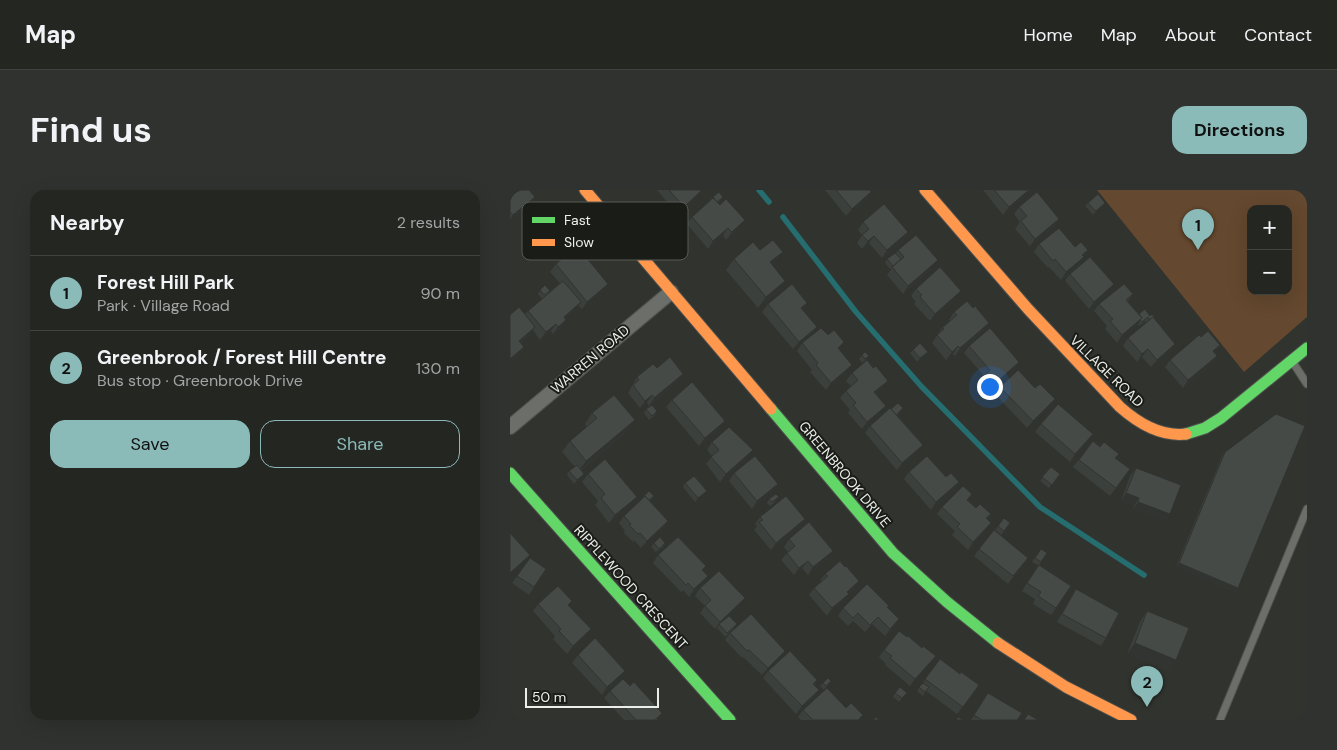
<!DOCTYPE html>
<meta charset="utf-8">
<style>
:root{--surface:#242622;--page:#30322f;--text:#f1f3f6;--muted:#a3a5a5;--line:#414340;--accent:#8bbbb9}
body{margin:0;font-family:"DM Sans",sans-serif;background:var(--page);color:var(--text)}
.controls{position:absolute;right:15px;top:15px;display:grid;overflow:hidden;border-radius:10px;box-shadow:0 5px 20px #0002}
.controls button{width:45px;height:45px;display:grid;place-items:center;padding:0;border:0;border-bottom:1px solid var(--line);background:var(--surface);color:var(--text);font:25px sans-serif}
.scale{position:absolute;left:15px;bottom:12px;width:134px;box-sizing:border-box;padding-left:5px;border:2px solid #ecefe9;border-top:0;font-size:14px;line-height:18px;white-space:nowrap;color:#ecefe9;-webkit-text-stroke:4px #1a1c18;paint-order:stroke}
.you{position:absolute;left:479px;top:196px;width:18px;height:18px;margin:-12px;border:4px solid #fff;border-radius:50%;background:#1a73e8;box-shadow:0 0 0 8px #1a73e833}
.badge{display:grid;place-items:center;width:32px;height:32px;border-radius:50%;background:var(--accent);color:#111;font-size:16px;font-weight:700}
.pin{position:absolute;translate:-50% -41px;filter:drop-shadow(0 1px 2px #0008)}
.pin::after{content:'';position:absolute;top:26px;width:18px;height:15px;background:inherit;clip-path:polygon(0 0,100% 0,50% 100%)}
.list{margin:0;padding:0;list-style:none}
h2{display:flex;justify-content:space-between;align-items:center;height:65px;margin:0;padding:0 20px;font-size:21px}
h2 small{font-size:16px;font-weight:400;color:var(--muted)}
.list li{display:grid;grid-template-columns:32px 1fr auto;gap:15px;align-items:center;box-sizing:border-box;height:75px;padding:0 20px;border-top:1px solid var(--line)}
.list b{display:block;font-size:19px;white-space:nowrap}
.list p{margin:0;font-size:16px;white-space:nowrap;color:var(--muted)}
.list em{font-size:16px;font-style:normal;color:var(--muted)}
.actions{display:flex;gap:10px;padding:15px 20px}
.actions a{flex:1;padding:11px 0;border:1px solid var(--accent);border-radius:15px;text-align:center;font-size:18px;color:var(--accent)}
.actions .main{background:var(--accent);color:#111}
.map{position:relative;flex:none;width:797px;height:530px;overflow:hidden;border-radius:15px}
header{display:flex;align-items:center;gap:30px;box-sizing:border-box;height:70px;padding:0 25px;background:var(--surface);border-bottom:1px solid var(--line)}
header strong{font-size:24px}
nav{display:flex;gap:28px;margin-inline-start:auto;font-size:18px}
.intro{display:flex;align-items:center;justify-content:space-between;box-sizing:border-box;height:120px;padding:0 30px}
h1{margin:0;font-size:35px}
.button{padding:12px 22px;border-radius:15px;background:var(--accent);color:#111;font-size:18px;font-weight:700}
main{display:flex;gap:30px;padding:0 30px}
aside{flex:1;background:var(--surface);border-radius:15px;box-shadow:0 5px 20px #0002}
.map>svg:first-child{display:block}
</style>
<header>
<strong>Map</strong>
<nav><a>Home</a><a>Map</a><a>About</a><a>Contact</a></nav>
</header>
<div class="intro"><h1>Find us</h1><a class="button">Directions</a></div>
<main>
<aside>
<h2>Nearby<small>2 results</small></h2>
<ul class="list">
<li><span class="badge">1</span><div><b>Forest Hill Park</b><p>Park · Village Road</p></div><em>90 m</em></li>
<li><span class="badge">2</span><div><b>Greenbrook / Forest Hill Centre</b><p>Bus stop · Greenbrook Drive</p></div><em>130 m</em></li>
</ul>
<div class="actions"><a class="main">Save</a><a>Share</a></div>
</aside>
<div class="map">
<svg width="797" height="530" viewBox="0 0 797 530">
<rect width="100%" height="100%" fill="#30332e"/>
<path fill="#64482f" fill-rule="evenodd" d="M587,0H797V127L734,182ZM741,19H778V101H741Z"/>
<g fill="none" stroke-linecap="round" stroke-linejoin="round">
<g stroke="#266d6f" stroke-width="5.5">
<polyline points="249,0 259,12"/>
<polyline points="273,27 346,122 411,196 530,317 634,385"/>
</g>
<g stroke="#4f514d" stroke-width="9">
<g id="lane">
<polyline points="782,171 797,194"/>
<polyline points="710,530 797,319"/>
</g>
</g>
<g stroke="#4f514d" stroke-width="16">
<polyline id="street" points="0,237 161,102"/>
</g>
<g stroke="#4f514d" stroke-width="13">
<g id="fast">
<polyline points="261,219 383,363 437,412 488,453"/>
<polyline points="676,244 695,238 711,228 797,158"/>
<polyline points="0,283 220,530"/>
</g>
</g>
<g stroke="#4f514d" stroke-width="13">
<g id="slow">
<polyline points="75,0 261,219"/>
<path d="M415,0L518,119L610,217C628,233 650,247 676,244"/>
<polyline points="488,453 556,497 621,530"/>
</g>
</g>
<use href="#lane" stroke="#6c6e6a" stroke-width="7"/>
<use href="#street" stroke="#6c6e6a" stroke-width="14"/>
<use href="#fast" stroke="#63d668" stroke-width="11"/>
<use href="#slow" stroke="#ff974d" stroke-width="11"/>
</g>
<g fill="#3c403c">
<polygon points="0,0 25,7 20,14 0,31"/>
<polygon points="147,0 192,0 187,8 168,25"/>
<polygon points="315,0 360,0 361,2 356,10 336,26"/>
<polygon points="473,0 520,0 515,6 493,25"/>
<polygon points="203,7 213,7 208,13 230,38 216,50 213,45 198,59 177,34 182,27"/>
<polygon points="578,13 595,13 592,17 583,25 575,16"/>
<polygon points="509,17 549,29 544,36 520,56 505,39 510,32 504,24"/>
<polygon points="40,19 38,23 30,29 26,24 28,20"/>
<polygon points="35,31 47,32 38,41 33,35"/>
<polygon points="353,32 398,42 393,50 372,68 359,53 352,59 347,53 352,45 348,40"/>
<polygon points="529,54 565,57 578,60 569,75 551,90 539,77 538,78 524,62"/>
<polygon points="250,60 265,72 262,75 275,91 268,102 248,118 216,80 224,69"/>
<polygon points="388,60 422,78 393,104 377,85 382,78 380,79 375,73 377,69 386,63"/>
<polygon points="46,74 98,94 93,101 72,119 69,116 66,120 55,129 51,138 43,144 41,141 30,150 23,140 20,144 10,153 14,157 9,165 0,172 15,124 18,121 50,93 40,82"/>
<polygon points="560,84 599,102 579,119 555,91"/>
<polygon points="406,99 446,109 420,131 404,114 406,112 401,106"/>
<polygon points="30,100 40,101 37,105 32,109 28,104"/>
<polygon points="623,104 617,112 629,124 640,126 644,129 665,154 660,161 641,177 632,167 627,172 613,156 618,148 636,133 635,131 629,136 628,134 607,153 595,139 597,136 584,121 589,114"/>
<polygon points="258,114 292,119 307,137 301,144 283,159 252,122"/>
<polygon points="444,122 474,140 445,166 443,164 436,170 422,153 432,138 440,131 439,130"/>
<polygon points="292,153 329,159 337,182 316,200 300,182 302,180 287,161"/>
<polygon points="459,156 509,172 503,180 483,197 480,193 474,198 470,192 474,186 454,163"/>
<polygon points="403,160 418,162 415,165 407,172 400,163"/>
<polygon points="705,163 707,166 702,173 673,198 655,177 660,170"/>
<polygon points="352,165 356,170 352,173 349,169"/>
<polygon points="147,178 173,184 168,191 139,216 137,213 130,218 118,203 127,187"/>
<polygon points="342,183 373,198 366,204 371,224 352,239 338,223 340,220 330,208 336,201 341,196 336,191"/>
<polygon points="490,197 525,198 545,209 540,217 517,238 485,204"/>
<polygon points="162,210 210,238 189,256 156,217"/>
<polygon points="136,219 147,221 145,225 139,230 134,223"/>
<polygon points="391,222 387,225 413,255 407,262 387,280 355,243 360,236"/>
<polygon points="82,223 118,241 71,280 74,284 72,288 64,294 57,285 59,281 65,277 52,262 60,251 77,237 75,234"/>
<polygon points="531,234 583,244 578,251 560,272 525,242"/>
<polygon points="583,251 620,279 600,306 563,277"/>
<polygon points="202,252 237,267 210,292 196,274 202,266 197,260"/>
<polygon points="715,262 728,398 725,402 666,377 712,266"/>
<polygon points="541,277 550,284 539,298 530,291"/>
<polygon points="626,278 660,324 655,331 623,319 624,316 611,311 620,286"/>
<polygon points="399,282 436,287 449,292 444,300 421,320 394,289"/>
<polygon points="224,283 268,294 262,302 242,319 219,291"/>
<polygon points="78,284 121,314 99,333 85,315 88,311 72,292"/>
<polygon points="175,293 194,305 185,312 173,297"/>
<polygon points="134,306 144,306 140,311 158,331 152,339 131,358 124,350 123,352 114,343 115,341 109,333 114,326 131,310"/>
<polygon points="259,309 266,311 260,316 257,313"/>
<polygon points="458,310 466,318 481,324 477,329 476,340 458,360 442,345 445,341 427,324 432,317"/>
<polygon points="250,327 295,329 290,337 261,360 244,340 247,336 245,334"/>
<polygon points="494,328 500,333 491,345 485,340"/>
<polygon points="279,349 318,368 298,385 292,378 284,385 271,370 278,362 274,357"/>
<polygon points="144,353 155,353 153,357 146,362 141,357"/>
<polygon points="469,359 518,368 498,394 464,366"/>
<polygon points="531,359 537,363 529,375 546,418 541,425 523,414 525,409 512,401 528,375 522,372"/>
<polygon points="148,365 196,376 193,380 198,386 193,394 179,407 173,400 171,402 143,373"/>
<polygon points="20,368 36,379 19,405 2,393"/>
<polygon points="315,384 344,399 339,404 333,411 317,426 299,405 304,398 311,392 310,391"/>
<polygon points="190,398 230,416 219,426 224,438 215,447 207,438 209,435 205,439 190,423 195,416 185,406"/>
<polygon points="566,399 596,448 591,456 547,432 561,407"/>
<polygon points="28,414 59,416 81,439 76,447 57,464 43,449 45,446 23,421"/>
<polygon points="333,418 377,418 384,437 375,446 362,434 355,442 343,431 338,436 328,426"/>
<polygon points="637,421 659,481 617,464 630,432"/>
<polygon points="220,443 275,461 270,468 252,485 233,467 232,468 215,450"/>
<polygon points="397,447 412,458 426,466 420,473 400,496 375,475 376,474 369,467 374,460"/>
<polygon points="68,465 110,488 92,505 62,473"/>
<polygon points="430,469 450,484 469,495 447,524 416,501 413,506 407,501"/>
<polygon points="258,481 307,490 304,495 309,500 303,508 286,524 253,488"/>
<polygon points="321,491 314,500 310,496 313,493"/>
<polygon points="100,501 148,530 114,530 94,508"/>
<polygon points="385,503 397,503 389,512 383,507"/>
<polygon points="478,503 507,530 461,530"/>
<polygon points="336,518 353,525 349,530 291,530 288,527 293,520"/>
</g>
<g fill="#313431">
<polygon points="192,0 187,8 168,25 174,17"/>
<polygon points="519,0 520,0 515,6 493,25 499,17"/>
<polygon points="361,2 356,10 336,26 342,19"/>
<polygon points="25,7 20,14 0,31 0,29 3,25"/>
<polygon points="595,13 592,17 583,25 586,21"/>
<polygon points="40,19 38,23 30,29 33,25"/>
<polygon points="549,29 544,36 520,56 525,49"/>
<polygon points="235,30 230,38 216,50 222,42"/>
<polygon points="218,38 213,45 198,59 203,51"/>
<polygon points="398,42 393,50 372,68 377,60"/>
<polygon points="364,46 359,53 352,59 358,51"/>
<polygon points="578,60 569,75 551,90 556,82"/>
<polygon points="273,62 265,72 252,83 260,72"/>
<polygon points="428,70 422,78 393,104 398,96"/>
<polygon points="275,91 268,102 248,118 256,107"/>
<polygon points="98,94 93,101 72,119 77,112"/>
<polygon points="604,94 599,102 579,119 584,112"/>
<polygon points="451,101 446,109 420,131 425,124"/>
<polygon points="71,112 66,120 48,135 54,127"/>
<polygon points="632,128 627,136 607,153 612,145"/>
<polygon points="56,130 51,138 43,144 48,137"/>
<polygon points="479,133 474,140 445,166 450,158"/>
<polygon points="46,134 41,141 30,150 36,142"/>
<polygon points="25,137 20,144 3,158 9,151"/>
<polygon points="307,137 301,144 283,159 289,152"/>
<polygon points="665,154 660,161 641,177 647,170"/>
<polygon points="448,156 443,164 436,170 442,162"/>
<polygon points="14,157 9,165 0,172 0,169"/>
<polygon points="638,159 632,167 627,172 632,164"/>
<polygon points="418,162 415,165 407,172 410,168"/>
<polygon points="707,166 702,173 673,198 678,190"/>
<polygon points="509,172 503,180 483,197 489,190"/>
<polygon points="342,175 337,182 316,200 321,193"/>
<polygon points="173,184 168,191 139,216 144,208"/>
<polygon points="485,186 480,193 474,198 480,190"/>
<polygon points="378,191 373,198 359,209 364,202"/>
<polygon points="142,205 137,213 130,218 135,211"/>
<polygon points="545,209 540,217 517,238 523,231"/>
<polygon points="376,216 371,224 352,239 357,232"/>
<polygon points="125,230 118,241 68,282 76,271"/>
<polygon points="215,231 210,238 189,256 195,248"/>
<polygon points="583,244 578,251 560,272 565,264"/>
<polygon points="413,255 407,262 387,280 392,273"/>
<polygon points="243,260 237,267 210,292 216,284"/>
<polygon points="74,284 72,288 64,294 67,290"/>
<polygon points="449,292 444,300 421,320 426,312"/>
<polygon points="268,294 262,302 242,319 247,311"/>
<polygon points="197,301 194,305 185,312 188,308"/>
<polygon points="616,303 629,308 624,316 611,311"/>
<polygon points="127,307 121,314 99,333 105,325"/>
<polygon points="628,312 660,324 655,331 623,319"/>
<polygon points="295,329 290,337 261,360 266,353"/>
<polygon points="158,331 152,339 131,358 137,351"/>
<polygon points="481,333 476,340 458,360 463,352"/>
<polygon points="323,361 318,368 298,385 303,377"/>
<polygon points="20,365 14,373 0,386 0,383"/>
<polygon points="298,371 292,378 284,385 289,378"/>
<polygon points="669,373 728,398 725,402 666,377"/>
<polygon points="198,386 193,394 179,407 184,399"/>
<polygon points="349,391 344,399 332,410 337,402"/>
<polygon points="339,404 333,411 317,426 322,418"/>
<polygon points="235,408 230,416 205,439 210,432"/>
<polygon points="389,429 384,437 375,446 380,439"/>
<polygon points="81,439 76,447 57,464 63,456"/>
<polygon points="625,453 666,470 659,481 617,464"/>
<polygon points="275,461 270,468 252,485 258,478"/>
<polygon points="426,466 420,473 400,496 405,489"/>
<polygon points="115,481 110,488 92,505 97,497"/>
<polygon points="309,500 303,508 286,524 292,516"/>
</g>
<g fill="#464a46" stroke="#313431">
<polygon points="0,0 19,0 25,7 3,25 0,22"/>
<polygon points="159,0 192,0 174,17"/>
<polygon points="326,0 360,0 361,2 342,19"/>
<polygon points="484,0 519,0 499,17"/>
<polygon points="209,2 213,7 207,12 203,7"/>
<polygon points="527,2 549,29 525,49 511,31 517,26 509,17"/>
<polygon points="588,4 595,13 586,21 578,13"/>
<polygon points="203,8 210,15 216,9 235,30 222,42 218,38 203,51 182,27"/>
<polygon points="374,14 398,42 377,60 364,46 358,51 352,45 359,39 353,32"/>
<polygon points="549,38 565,57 571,52 578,60 572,65 574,67 556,82 545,69 543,71 529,54"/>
<polygon points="406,45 428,70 398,96 382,77 394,67 388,60"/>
<polygon points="263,50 273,62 260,72 275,91 256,107 224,69 243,52 250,60"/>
<polygon points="67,56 98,94 77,112 46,74"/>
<polygon points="385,63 391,69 383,76 377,69"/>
<polygon points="580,67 604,94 584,112 560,84"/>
<polygon points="430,77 451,101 425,124 410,107 412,105 406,99"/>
<polygon points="53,91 71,112 54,127 56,130 48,137 46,134 36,142 18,121"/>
<polygon points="282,94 297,113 291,118 307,137 289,152 258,114"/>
<polygon points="614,94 623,104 616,110 632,128 612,145 600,131 603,129 589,114"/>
<polygon points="35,95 40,101 34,105 30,100"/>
<polygon points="457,111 463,118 465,116 479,133 450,158 448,156 442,162 427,145 434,139 432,138 447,125 444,122"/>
<polygon points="9,117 25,137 9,151 14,157 0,169 0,125"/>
<polygon points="635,119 640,126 642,124 645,128 644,129 643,127 640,130 638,127 632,132 630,130 632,128 629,124"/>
<polygon points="643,127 665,154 647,170 638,159 632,164 618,148"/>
<polygon points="311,138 318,145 324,140 334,152 328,158 342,175 321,193 306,175 308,173 292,153"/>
<polygon points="480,138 509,172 489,190 485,186 480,190 475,185 480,180 459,156"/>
<polygon points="698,141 710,155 703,161 707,166 678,190 660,170 689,145 691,147"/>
<polygon points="410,153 418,162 410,168 403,160"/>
<polygon points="355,162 359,166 355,169 352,165"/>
<polygon points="160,167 173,184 144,208 142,205 135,211 123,195 129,190 127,187 143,174 147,178"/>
<polygon points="357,170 363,178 366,176 378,191 364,202 376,216 357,232 343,215 346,213 336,201 348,190 342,183"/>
<polygon points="508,180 525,198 530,194 545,209 523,231 490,197"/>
<polygon points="182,192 215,231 195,248 162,210"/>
<polygon points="104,205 125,230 76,271 60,251 87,228 82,223"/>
<polygon points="388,213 393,218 386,225 381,219"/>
<polygon points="548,214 583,244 565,264 531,234"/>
<polygon points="142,215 147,221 142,226 136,219"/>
<polygon points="380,218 413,255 392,273 360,236"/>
<polygon points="766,224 795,236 728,398 669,373 715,262"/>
<polygon points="219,237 243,260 216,284 201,267 209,260 202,252"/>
<polygon points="583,251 590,257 594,252 609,264 605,268 620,279 606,298 569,270"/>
<polygon points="245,266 268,294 247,311 224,283"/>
<polygon points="417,266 436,287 441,283 449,292 426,312 399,282"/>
<polygon points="95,269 127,307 105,325 91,308 95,304 78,284"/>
<polygon points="67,275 74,284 67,290 59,281"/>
<polygon points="541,277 550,284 542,295 532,287"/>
<polygon points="626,278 671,295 660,324 628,312 629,308 616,303"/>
<polygon points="184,286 197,301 188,308 175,293"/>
<polygon points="453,296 462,304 457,310 466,318 470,314 481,324 476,328 481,333 463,352 447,337 450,334 432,317"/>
<polygon points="139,301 144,306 139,310 135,306 134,307 134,306"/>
<polygon points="266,304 269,307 262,312 259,309"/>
<polygon points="135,306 158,331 137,351 130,343 128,344 119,335 121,334 114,326"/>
<polygon points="276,306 295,329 266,353 249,332 253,330 250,327"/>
<polygon points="494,328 500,333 494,341 488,336"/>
<polygon points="299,332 323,361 303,377 298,371 289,378 277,363 285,356 279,349"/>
<polygon points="484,340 518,368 503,386 469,359"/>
<polygon points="0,343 20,365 0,383"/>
<polygon points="150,347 155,353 149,359 144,353"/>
<polygon points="168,347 196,376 192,380 198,386 184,399 178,393 176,395 148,365"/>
<polygon points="531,359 537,363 531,372 525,368"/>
<polygon points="20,368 36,379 24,397 7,386"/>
<polygon points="330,371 335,377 336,376 349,391 337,402 339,404 322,418 304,398 318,386 315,384"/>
<polygon points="529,375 561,396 546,418 528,406 531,402 517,393"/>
<polygon points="209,381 235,408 210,432 195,416 201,410 190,398"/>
<polygon points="357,394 379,416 377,417 389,429 380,439 368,427 360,435 348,423 343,428 333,418"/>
<polygon points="48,396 62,411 58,415 81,439 63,456 49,441 51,439 28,414"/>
<polygon points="566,399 609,423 596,448 552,424"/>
<polygon points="637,421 679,438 666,470 625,453"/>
<polygon points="241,424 275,461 258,478 239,460 237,461 220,443"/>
<polygon points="219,426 227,434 217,443 209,434"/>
<polygon points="389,441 397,447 398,446 412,458 413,456 426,466 405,489 380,468 382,466 374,460"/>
<polygon points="85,448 115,481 97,497 68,465"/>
<polygon points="280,461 307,490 303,494 309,500 292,516 258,481"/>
<polygon points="430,469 450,484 451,482 469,495 453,517 415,489"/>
<polygon points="318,488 321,491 316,496 313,493"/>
<polygon points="113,489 120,496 124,492 152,523 145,530 126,530 100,501"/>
<polygon points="413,493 419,497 415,502 409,497"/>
<polygon points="390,497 397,503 392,508 385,503"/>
<polygon points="317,498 336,518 341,513 353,525 348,530 303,530 293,520"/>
<polygon points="478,503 512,523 507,530 472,530 464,525"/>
<polygon points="518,524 528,530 514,530"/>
<polygon points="366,527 370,530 363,530"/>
<polygon points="448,527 454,530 446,530"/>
</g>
<g text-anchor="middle" stroke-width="4" stroke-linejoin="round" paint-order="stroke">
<g font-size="14" fill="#ecefe9" stroke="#1a1c18">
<text transform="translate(80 169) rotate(-40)" y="5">WARREN ROAD</text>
<text transform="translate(597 181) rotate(44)" y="5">VILLAGE ROAD</text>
<text transform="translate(335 284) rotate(50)" y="5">GREENBROOK DRIVE</text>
<text transform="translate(121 397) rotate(48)" y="5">RIPPLEWOOD CRESCENT</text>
</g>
</g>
<rect x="12" y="12" width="166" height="58" rx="8" fill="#1a1c18" stroke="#595b57" stroke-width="1"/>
<rect x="22" y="27" width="23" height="6" fill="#63d668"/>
<rect x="22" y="49" width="23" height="7" fill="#ff974d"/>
<g font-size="14" fill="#ecefe9">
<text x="54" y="35">Fast</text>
<text x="54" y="57">Slow</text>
</g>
</svg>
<div class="controls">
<button>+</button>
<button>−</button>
</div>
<div class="scale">50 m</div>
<div class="you"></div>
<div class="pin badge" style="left:688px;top:60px">1</div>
<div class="pin badge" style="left:637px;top:517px">2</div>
</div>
</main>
